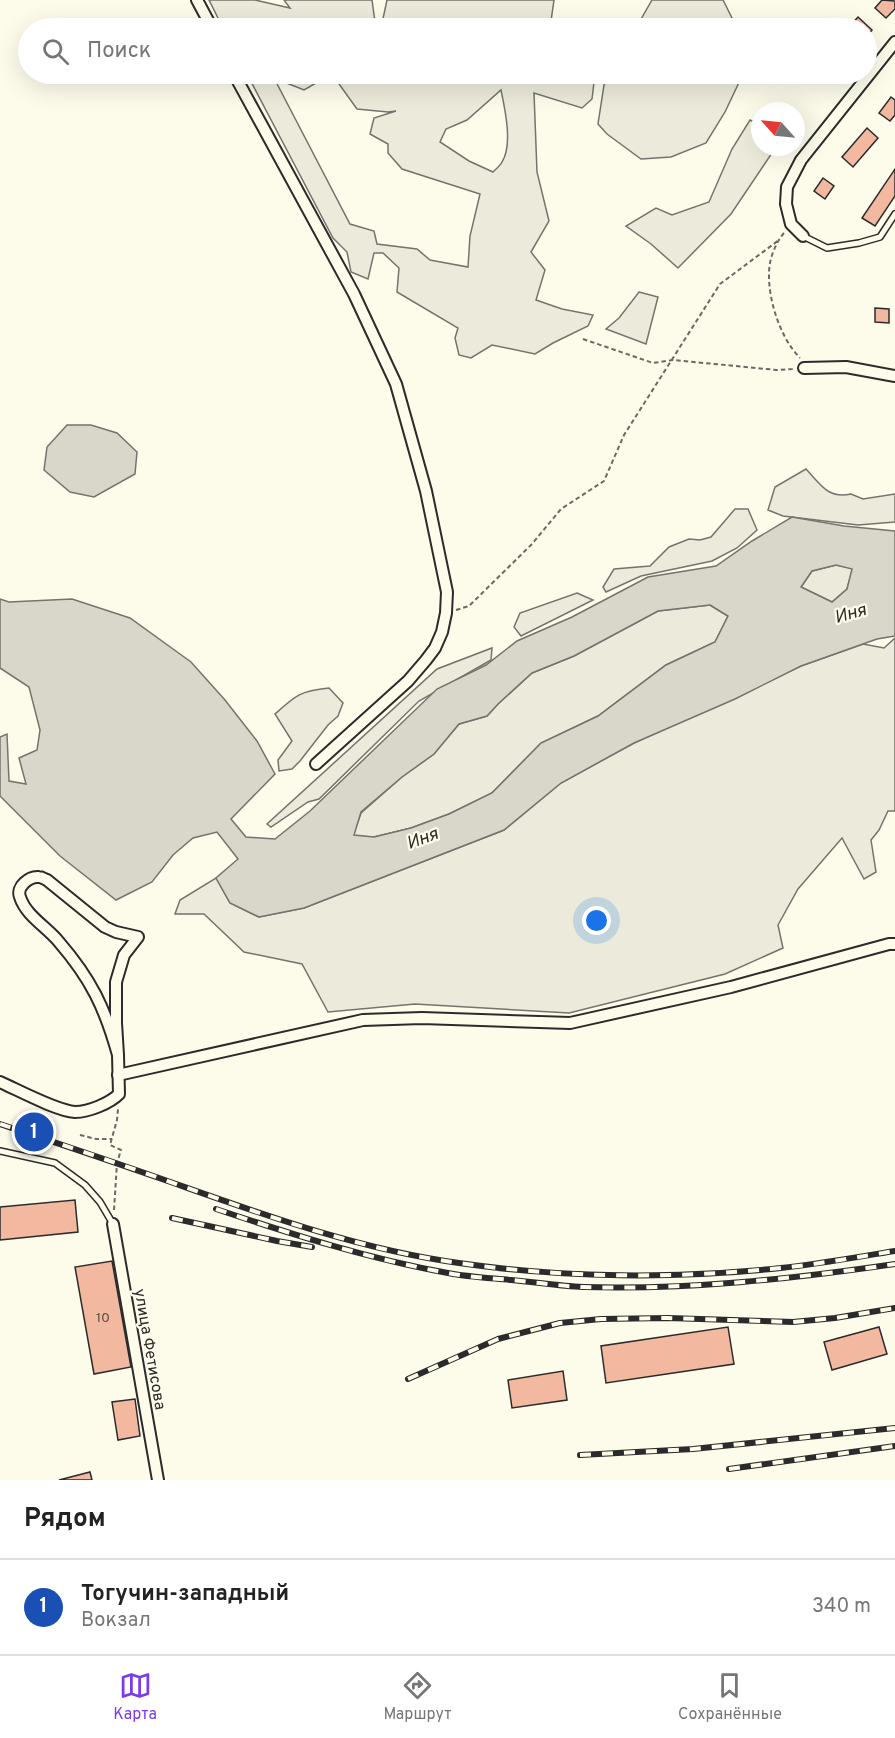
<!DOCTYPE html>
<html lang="ru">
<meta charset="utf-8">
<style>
:root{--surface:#fff;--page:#f6f6f6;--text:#222;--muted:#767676;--line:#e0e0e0;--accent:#7c3aed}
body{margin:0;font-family:Overpass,sans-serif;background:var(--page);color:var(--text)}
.compass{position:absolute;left:751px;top:102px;width:54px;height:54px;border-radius:50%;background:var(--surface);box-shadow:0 6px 24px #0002;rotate:297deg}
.you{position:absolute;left:597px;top:921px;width:21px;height:21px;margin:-15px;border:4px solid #fff;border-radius:50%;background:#1a73e8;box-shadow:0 0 0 9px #1a73e833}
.badge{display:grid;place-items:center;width:39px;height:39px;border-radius:50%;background:var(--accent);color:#fff;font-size:20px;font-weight:700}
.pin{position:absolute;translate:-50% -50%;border:3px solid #fff;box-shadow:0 2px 6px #0006}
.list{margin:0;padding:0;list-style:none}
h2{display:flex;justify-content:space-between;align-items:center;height:78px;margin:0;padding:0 24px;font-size:26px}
h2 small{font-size:20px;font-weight:400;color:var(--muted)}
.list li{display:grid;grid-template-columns:39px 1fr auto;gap:18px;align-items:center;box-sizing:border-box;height:96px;padding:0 24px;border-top:2px solid var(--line)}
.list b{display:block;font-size:22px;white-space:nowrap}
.list p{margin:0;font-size:20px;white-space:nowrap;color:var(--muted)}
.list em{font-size:20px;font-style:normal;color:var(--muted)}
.icon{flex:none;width:33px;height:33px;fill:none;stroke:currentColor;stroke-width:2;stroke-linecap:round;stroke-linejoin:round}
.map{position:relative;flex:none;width:895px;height:1480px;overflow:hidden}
.search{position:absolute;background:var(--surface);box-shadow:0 6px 24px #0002;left:18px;right:18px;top:18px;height:66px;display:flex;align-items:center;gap:15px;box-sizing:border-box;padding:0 21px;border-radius:33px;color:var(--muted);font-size:22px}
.sheet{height:174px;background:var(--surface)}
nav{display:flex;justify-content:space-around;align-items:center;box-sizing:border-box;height:84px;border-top:2px solid var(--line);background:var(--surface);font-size:16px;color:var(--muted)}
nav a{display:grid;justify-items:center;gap:3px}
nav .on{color:var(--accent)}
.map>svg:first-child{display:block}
</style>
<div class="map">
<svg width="895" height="1480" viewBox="0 0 895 1480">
<rect width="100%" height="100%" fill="#fdfbea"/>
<g fill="#ecebdb" stroke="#74746e" stroke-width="1.5" fill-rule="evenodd">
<polygon points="209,0 255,0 290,8 284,0 372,0 375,22 374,28 223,28"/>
<polygon points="387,0 554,0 550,28 381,28"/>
<polygon points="652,0 723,0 737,28 636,28"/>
<path d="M247,74H321L318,82L304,90L274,78L350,224L374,231L377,244L417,249L430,260L468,267L470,236L480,194L402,169L388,153V144L370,134L374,118L396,111L388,112L357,109L339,84L344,74H595L592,99L582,108L534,93L537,172L549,221L531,252L545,270L536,300L562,309L593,315L588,326L553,343L535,354L492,345L471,358L459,355L455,338L458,328L397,292L399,268L383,253H374L368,279L351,272L347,252L333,238ZM501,90C505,109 513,145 502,162C500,166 496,169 493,172L469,161L440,142L446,129L467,120Z"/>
<polygon points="611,74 743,74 725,112 706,143 671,157 641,159 607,134 598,124 604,85"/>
<polygon points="750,120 760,125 760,147 776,147 731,214 678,268 651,244 626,226 656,208 672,215 709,202 732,149"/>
<polygon points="639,292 658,297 646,344 606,329 619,318"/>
<path d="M806,469C821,485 828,499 851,494L863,499L895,494V522L858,525L783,516L768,510L775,487Z"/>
<polygon points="735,509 748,509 757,530 737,548 712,561 641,576 606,592 603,587 614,569 650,566 669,547 689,539 700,540 711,537"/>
<polygon points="836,565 853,568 847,589 832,602 801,587 812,571"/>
<polygon points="577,593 593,600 521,636 514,627 520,613"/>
<polygon points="710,605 728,616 715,642 666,665 598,716 541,743 492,793 449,814 411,828 374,837 353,836 361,813 402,777 434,754 459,724 487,716 498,704 532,673 574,656 658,611"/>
<polygon points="895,638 895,811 888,811 879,830 871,840 876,872 864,879 842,838 798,889 778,925 783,948 725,974 569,1013 415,1004 328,1012 302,964 244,952 204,914 175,914 180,900 216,878 230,903 259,917 304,908 504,830 561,783 634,743 801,666 863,644 884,648"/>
<polygon points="492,648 491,660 419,701 319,799 308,802 271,827 267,824 437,669"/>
<path d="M329,688L343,703L338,716L328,725L300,761L292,769L279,771L278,760L292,741L275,714C296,695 300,691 329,688Z"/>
</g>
<g fill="#d8d7c9" stroke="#74746e" stroke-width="1.5" fill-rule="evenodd">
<polygon points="67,425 91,425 117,433 137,452 135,474 94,497 70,492 44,470 47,447"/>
<path d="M792,517L844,526L895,531V636L877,639L801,666L735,699L634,743L561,783L504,830L304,908L259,917L230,903L216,878L238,859L217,832L193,838L173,855L152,882L116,900L60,856L0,796V737L7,734L9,781L26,784L19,758L37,750L40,730L29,687L0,668V599L9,602L72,599L130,618L191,662L225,700L257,741L275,774L231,819L246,837L275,839L310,811L437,689L486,665L517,641L572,617L648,577L716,566L752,541ZM836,565L852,569L847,589L832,602L801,587L812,571ZM710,605L728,616L715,642L666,665L598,716L541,743L492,793L449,814L411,828L374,837L354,835L361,812L402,777L434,754L459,724L487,716L498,704L532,673L574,656L658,611Z"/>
</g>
<g fill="#f2b8a0" stroke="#2b2b2b" stroke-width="1.5">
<polygon points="882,0 895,1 895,9 886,18 875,8"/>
<polygon points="858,17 872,30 866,37 866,28 848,28"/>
<polygon points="891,97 895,100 895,115 890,121 879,113"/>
<polygon points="867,128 878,138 853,167 842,157"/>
<polygon points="895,169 895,196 875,226 862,218"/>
<polygon points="823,178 834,186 825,199 814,191"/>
<polygon points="875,308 889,309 889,323 875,322"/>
<polygon points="75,1200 78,1232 0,1240 0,1207"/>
<polygon points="112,1261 131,1367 94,1374 75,1267"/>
<polygon points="728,1327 734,1364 606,1383 601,1346"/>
<polygon points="879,1327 887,1354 832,1370 824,1342"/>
<polygon points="563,1371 567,1400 512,1408 508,1380"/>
<polygon points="135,1399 140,1436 118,1440 112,1402"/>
<polygon points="90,1472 92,1480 59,1480"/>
</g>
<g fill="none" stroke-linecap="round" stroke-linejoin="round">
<g stroke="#2b2b2b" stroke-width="8">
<g id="service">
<polyline points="803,236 827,248 859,243 880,237 895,214"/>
<polyline points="0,1151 55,1163 85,1185 100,1202 113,1224"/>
</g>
</g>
<g stroke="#2b2b2b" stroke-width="14">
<g id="minor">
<polyline points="197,0 212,28"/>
<polyline points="234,74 354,294 396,384 426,491 447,592 446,613 442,632 435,648 426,660 408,681 316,764"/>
<polyline points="803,236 791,224 786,204 787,187 801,160 895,42"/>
<polyline points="804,368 846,367 895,376"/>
<polyline points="118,1075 363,1020 422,1018 570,1023 731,987 889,944 895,944"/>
<path d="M0,1082C18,1090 57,1111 75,1112C89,1112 110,1103 119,1094L118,1055L116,1023V982L124,955L138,937L116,932L105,927L47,880C44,879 42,877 39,877C29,876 16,887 20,897C26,916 47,927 59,942C91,979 105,1008 118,1055"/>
<polyline points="113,1224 158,1480"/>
</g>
</g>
<g stroke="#6a6964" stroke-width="2" stroke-dasharray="4.5 3" stroke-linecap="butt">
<path d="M784,233C777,241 772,253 770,263C765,292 779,337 800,358"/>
<polyline points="583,339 653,363 673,360 777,370 795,369"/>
<polyline points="456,610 469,606 532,544 561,509 604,481 624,435 720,284 779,240"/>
<polyline points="80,1135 96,1139 112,1139"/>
<polyline points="114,1210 117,1163 121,1150 110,1145 117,1120 118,1109"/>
</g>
<use href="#service" stroke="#fdfbea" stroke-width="5"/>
<use href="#minor" stroke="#fdfbea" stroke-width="10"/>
<g stroke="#2b2b2b" stroke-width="6">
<g id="rail">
<path d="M0,1124C54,1142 108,1160 162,1179C259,1213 356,1249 459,1263C563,1278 676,1279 781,1268C819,1264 857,1257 895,1251"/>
<path d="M216,1209C291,1234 369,1259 448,1273C468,1277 490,1278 511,1280C535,1282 559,1286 583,1287C688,1290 792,1279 895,1264"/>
<polyline points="172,1218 277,1241 312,1247"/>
<polyline points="408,1379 498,1339 560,1323 601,1319 668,1318 793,1322 835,1318 895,1308"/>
<polyline points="580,1455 693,1449 895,1428"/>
<polyline points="729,1469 895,1446"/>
</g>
</g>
<use href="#rail" stroke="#fdfbea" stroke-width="4" stroke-dasharray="11" stroke-linecap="butt"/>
</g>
<g text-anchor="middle" stroke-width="4.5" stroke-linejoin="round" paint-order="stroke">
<g font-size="14" fill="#5d4e48">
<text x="103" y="1322">10</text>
</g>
<g font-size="16" fill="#2b2b2b" stroke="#fdfbea">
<text transform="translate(151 1349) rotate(80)" y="6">улица Фетисова</text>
</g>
<g font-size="18" font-style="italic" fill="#2b2b2b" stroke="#fdfbea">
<text transform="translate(850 613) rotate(-16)" y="6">Иня</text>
<text transform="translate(422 838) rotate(-20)" y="6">Иня</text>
</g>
</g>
</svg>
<svg class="compass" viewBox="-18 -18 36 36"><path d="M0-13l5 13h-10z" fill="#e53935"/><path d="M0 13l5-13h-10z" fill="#767676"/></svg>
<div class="you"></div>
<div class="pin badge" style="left:34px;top:1132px;background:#1a4fb4">1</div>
<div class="search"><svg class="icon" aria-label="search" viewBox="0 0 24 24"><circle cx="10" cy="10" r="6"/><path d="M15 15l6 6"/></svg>Поиск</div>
</div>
<section class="sheet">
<h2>Рядом<small></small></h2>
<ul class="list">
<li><span class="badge" style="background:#1a4fb4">1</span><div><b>Тогучин-западный</b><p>Вокзал</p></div><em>340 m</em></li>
</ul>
</section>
<nav>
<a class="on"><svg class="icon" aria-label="map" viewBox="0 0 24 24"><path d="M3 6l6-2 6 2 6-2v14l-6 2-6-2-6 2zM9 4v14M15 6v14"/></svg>Карта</a>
<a><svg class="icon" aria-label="directions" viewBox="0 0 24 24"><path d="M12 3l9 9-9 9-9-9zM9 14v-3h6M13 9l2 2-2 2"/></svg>Маршрут</a>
<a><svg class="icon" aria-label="saved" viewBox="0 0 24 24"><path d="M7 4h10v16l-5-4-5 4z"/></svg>Сохранённые</a>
</nav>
